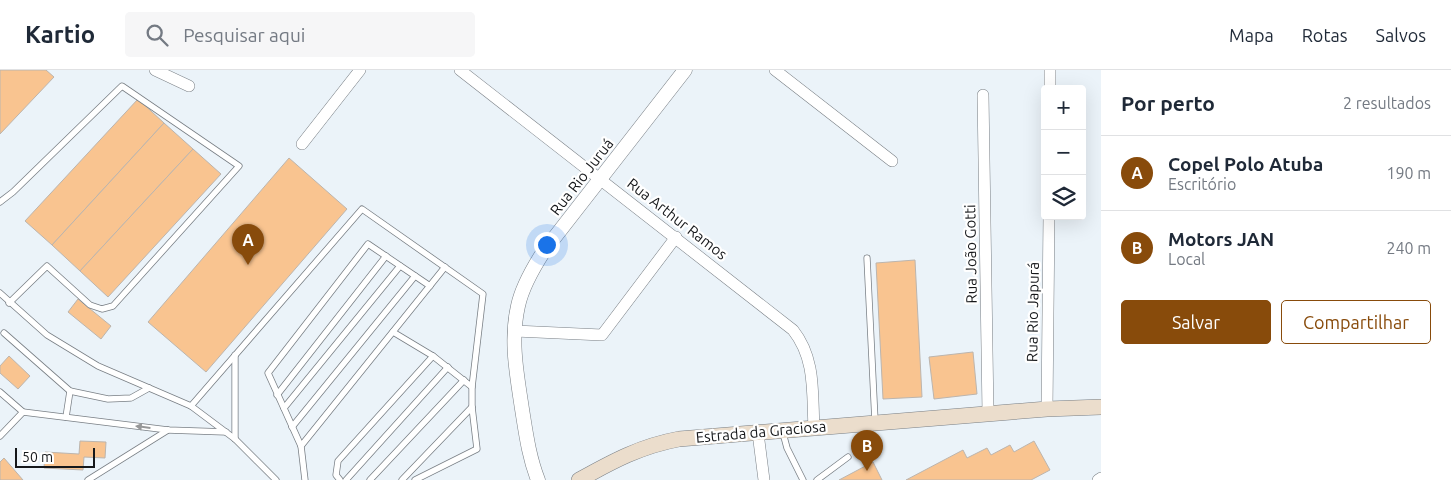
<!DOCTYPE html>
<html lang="pt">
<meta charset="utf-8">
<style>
:root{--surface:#fff;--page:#f6f6f7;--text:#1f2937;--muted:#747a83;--line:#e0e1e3;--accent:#884b0b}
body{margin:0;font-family:Ubuntu,sans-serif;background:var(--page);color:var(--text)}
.controls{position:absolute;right:15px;top:15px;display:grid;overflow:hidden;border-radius:5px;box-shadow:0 5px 20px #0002}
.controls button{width:45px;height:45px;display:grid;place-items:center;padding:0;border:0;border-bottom:1px solid var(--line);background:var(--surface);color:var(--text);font:25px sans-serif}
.scale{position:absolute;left:15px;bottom:12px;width:80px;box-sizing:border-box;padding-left:5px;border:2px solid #15171a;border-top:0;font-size:14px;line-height:18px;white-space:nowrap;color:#15171a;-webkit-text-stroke:4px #fff;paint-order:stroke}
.you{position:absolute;left:546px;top:174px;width:18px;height:18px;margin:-12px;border:4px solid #fff;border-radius:50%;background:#1a73e8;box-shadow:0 0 0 8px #1a73e833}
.badge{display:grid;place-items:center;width:32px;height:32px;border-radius:50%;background:var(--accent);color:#fff;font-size:16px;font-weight:700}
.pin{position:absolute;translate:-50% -41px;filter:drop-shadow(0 1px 2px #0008)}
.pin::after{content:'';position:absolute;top:26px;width:18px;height:15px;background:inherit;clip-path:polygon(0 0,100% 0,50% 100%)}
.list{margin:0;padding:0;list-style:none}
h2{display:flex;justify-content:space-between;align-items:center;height:65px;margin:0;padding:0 20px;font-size:21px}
h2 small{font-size:16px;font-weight:400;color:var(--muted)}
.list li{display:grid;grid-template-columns:32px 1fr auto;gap:15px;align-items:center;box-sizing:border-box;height:75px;padding:0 20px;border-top:1px solid var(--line)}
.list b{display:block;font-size:19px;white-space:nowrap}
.list p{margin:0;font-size:16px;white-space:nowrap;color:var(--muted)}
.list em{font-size:16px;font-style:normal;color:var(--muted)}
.actions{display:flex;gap:10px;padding:15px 20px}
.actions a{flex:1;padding:11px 0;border:1px solid var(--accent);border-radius:5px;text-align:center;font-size:18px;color:var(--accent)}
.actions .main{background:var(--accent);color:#fff}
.icon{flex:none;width:28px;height:28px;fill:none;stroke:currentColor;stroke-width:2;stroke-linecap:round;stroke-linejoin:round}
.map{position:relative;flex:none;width:1101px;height:410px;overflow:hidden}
header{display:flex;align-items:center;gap:30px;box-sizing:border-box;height:70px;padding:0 25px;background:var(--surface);border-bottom:1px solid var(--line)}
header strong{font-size:24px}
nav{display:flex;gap:28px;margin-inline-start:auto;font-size:18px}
.search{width:350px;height:45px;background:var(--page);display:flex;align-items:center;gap:12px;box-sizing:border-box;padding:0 18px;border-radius:5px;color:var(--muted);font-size:19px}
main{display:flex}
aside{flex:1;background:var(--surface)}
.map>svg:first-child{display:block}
</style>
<header>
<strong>Kartio</strong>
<div class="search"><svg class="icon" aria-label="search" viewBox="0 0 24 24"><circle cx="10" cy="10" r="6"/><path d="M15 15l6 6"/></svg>Pesquisar aqui</div>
<nav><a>Mapa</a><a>Rotas</a><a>Salvos</a></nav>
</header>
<main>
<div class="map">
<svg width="1101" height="410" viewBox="0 0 1101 410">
<rect width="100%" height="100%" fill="#ebf3f9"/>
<g fill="#f9c490" stroke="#bcb5ae">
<polygon points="0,0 46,0 54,7 0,64"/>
<polygon points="138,29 164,53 52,175 25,151"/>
<polygon points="164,53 193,79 80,201 52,175"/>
<polygon points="193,79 221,104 108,227 80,201"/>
<polygon points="289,88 347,139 206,302 148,252"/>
<polygon points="915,190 922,327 883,329 876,193"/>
<polygon points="78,229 111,256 101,269 68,242"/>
<polygon points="973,282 977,324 934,329 929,287"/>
<polygon points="9,286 30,306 18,319 0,303 0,296"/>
<polygon points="80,371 106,372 105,388 84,387 83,400 44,398 45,382 79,384"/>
<polygon points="1034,371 1050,400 1031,410 906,410 963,380 967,388 987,378 991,385 1010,375 1014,382"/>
<polygon points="4,388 23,410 0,410 0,392"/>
<polygon points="873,392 882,410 839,410"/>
</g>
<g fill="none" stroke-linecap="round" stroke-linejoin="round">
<g stroke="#797f85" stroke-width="7">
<g id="service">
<polyline points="0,132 13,122 122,16 239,96 113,236 102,239 90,235 47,196 9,233"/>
<polyline points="867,188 875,351"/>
<polyline points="0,223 47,265 98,296 191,336 235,369 276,410"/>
<polyline points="4,263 70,321 108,329 131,328 149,318"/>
<polyline points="0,322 23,342"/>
<polyline points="277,325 386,186"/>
<polyline points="191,336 362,139 483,224 472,317 433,286 393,262"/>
<polyline points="284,338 400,196"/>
<polyline points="66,347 70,321"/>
<polyline points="292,357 415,206"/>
<polyline points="783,363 787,378 803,410"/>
<polyline points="0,366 23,342 168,360 226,362"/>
<polyline points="235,369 235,285"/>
<polyline points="301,376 268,303 368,174 430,216"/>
<polyline points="88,410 168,360"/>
<polyline points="305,410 301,376 445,197"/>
<polyline points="340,410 336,405 338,391 433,286"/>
<polyline points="346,410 448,297"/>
<polyline points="370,410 464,310"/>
<polyline points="402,410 472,337"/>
<polyline points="415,410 477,379 472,337 472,317"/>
<polyline points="817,410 848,387"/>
</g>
</g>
<g stroke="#797f85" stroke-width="12">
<g id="minor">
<polyline points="155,0 189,16"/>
<path d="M460,0L793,260C816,289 812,323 814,358"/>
<polyline points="775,0 892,91"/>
<polyline points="1050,19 1050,0"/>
<polyline points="983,25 988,343"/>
<polyline points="302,74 360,0"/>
<polyline points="515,261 602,265 676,167"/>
<polyline points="1047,339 1049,146"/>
<polyline points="758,363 764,410"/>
<polyline points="1098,410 1101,408"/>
</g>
</g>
<g stroke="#797f85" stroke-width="15">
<path id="tertiary" d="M538,410C529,387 526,364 522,339C517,305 510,271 518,236C522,217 533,198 544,181L685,0"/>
</g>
<g stroke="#797f85" stroke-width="16">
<path id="secondary" d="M579,410C613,391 641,376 679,369L1047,339L1101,337"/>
</g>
<use href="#service" stroke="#fff" stroke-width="5.5"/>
<use href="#minor" stroke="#fff" stroke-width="11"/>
<use href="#tertiary" stroke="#fff" stroke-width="14"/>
<use href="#secondary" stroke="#ebddcc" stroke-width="15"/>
</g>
<defs><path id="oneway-solid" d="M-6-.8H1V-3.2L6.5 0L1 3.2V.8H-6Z" transform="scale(1.25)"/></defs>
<use fill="#969798" href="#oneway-solid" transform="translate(143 357) rotate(-173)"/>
<g text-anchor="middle" stroke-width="4.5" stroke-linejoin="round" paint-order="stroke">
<g font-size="15" fill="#15171a" stroke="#fff">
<text transform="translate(582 107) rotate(-52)" y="5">Rua Rio Juruá</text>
<text transform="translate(677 149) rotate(38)" y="5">Rua Arthur Ramos</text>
<text transform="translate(971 184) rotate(-91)" y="5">Rua João Gotti</text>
<text transform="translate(1033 242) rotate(-89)" y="5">Rua Rio Japurá</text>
<text transform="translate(761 362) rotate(-5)" y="5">Estrada da Graciosa</text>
</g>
</g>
</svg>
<div class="controls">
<button>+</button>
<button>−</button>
<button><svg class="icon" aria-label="layers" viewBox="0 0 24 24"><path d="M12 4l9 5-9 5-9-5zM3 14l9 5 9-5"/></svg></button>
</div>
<div class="scale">50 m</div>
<div class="you"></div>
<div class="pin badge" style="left:248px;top:195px">A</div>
<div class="pin badge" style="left:867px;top:401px">B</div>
</div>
<aside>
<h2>Por perto<small>2 resultados</small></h2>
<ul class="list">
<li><span class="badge">A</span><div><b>Copel Polo Atuba</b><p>Escritório</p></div><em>190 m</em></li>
<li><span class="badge">B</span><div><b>Motors JAN</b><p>Local</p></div><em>240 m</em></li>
</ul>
<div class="actions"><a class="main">Salvar</a><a>Compartilhar</a></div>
</aside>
</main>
